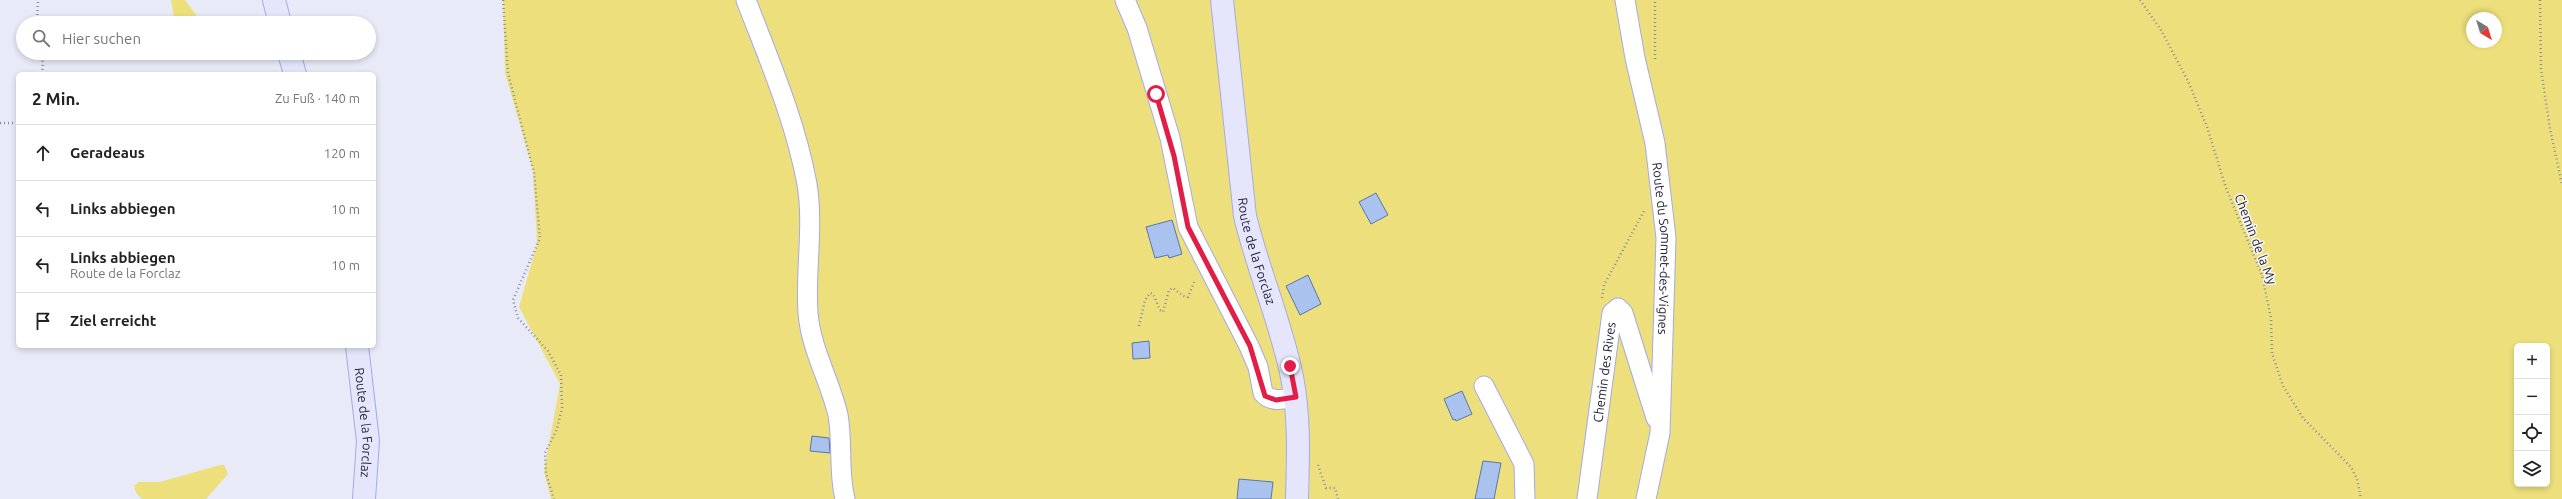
<!DOCTYPE html>
<html lang="de">
<meta charset="utf-8">
<style>
:root{--surface:#fff;--page:#f6f6f6;--text:#222;--muted:#767676;--line:#e0e0e0}
body{margin:0;font-family:Ubuntu,sans-serif;background:var(--page);color:var(--text)}
.controls{position:absolute;right:12px;bottom:12px;display:grid;overflow:hidden;border-radius:6px;box-shadow:0 2px 6px #0003}
.controls button{width:36px;height:36px;display:grid;place-items:center;padding:0;border:0;border-bottom:1px solid var(--line);background:var(--surface);color:var(--text);font:20px sans-serif}
.compass{position:absolute;left:2466px;top:12px;width:36px;height:36px;border-radius:50%;background:var(--surface);box-shadow:0 2px 6px #0003;rotate:142deg}
.stop{position:absolute;width:12px;height:12px;margin:-9px;border:3px solid #e11d48;border-radius:50%;background:#fff}
.stop.end{background:#e11d48;border-color:#fff;box-shadow:0 1px 4px #0008}
.list{margin:0;padding:0;list-style:none}
h2{display:flex;justify-content:space-between;align-items:center;height:52px;margin:0;padding:0 16px;font-size:17px}
h2 small{font-size:13px;font-weight:400;color:var(--muted)}
.list li{display:grid;grid-template-columns:26px 1fr auto;gap:12px;align-items:center;box-sizing:border-box;height:56px;padding:0 16px;border-top:1px solid var(--line)}
.list b{display:block;font-size:15px;white-space:nowrap}
.list p{margin:0;font-size:13px;white-space:nowrap;color:var(--muted)}
.list em{font-size:13px;font-style:normal;color:var(--muted)}
.icon{flex:none;width:22px;height:22px;fill:none;stroke:currentColor;stroke-width:2;stroke-linecap:round;stroke-linejoin:round}
.map{position:relative;flex:none;width:2562px;height:499px;overflow:hidden}
.search{position:absolute;background:var(--surface);box-shadow:0 2px 6px #0003;left:16px;top:16px;width:360px;height:44px;display:flex;align-items:center;gap:10px;box-sizing:border-box;padding:0 14px;border-radius:22px;color:var(--muted);font-size:15px}
.panel{position:absolute;background:var(--surface);box-shadow:0 2px 6px #0003;left:16px;top:72px;width:360px;height:276px;border-radius:6px}
.map>svg:first-child{display:block}
</style>
<div class="map">
<svg width="2562" height="499" viewBox="0 0 2562 499">
<rect width="100%" height="100%" fill="#e8eaf7"/>
<g fill="#ede07c" fill-rule="evenodd">
<polygon points="171,0 185,0 202,23 175,23"/>
<path d="M503,0H2562V499H551L544,471L560,384L519,307L537,244L533,170L505,73ZM2472,18H2496V42H2472ZM2517,346H2547V484H2517Z"/>
<polygon points="220,465 224,465 228,474 206,499 142,499 136,493 134,486 139,482 160,482"/>
</g>
<g fill="#aac2ee" stroke="#5976ab">
<polygon points="1376,193 1388,215 1371,224 1359,202"/>
<polygon points="1172,220 1182,254 1169,258 1168,255 1155,258 1146,227"/>
<polygon points="1308,275 1321,304 1300,315 1286,286"/>
<polygon points="1149,341 1150,358 1133,359 1132,343"/>
<polygon points="1462,391 1472,414 1456,421 1455,419 1453,420 1444,399"/>
<polygon points="812,436 829,438 830,453 810,451"/>
<polygon points="1483,461 1501,463 1494,499 1475,499"/>
<polygon points="1239,479 1273,482 1271,499 1237,499"/>
</g>
<g fill="none" stroke-linecap="round" stroke-linejoin="round">
<g stroke="#a5a9e7" stroke-width="21">
<g id="minor">
<path d="M746,0C769,60 795,119 807,184C814,227 805,270 808,313C811,350 830,380 838,415C843,443 838,471 845,499"/>
<path d="M1125,0L1137,28L1170,138L1188,227L1249,346L1258,367L1263,393C1271,403 1284,399 1295,397"/>
<path id="s1" d="M1625,0L1635,58L1655,143L1666,238L1660,433L1646,499"/>
<polyline points="1484,386 1524,464 1525,499"/>
<path id="s2" d="M1587,499L1612,313L1618,308L1623,313L1656,418"/>
</g>
</g>
<g stroke="#a5a9e7" stroke-width="24">
<g id="secondary">
<polyline points="274,0 280,23"/>
<path id="s3" d="M1222,0L1245,216C1258,271 1281,322 1292,377C1300,418 1298,458 1297,499"/>
<polyline points="289,53 295,74"/>
<path id="s4" d="M357,346L368,441L364,499"/>
</g>
</g>
<g stroke="#8b8c9f" stroke-width="2.5" stroke-dasharray="1 3" stroke-linecap="butt">
<polyline points="503,0 508,73 534,173 540,238 513,300 518,318 548,351 561,375 562,408 557,429 545,453 546,474 554,499"/>
<polyline points="2140,0 2161,30 2188,81 2207,127 2226,188 2262,275 2271,318 2272,353 2283,386 2303,418 2351,467 2357,479 2361,499"/>
<polyline points="2540,0 2541,69 2550,129 2562,184"/>
<polyline points="37,23 38,0"/>
<polyline points="41,53 43,63 42,74"/>
<polyline points="1655,59 1655,0"/>
<polyline points="0,123 18,123"/>
<polyline points="1602,298 1604,285 1644,211"/>
<polyline points="1139,326 1145,300 1150,293 1153,294 1160,310 1163,312 1169,290 1173,288 1183,296 1188,297 1195,280"/>
<polyline points="1318,465 1326,488 1335,488 1338,499"/>
</g>
<use href="#minor" stroke="#fff" stroke-width="19"/>
<use href="#secondary" stroke="#e5e6fb" stroke-width="22"/>
</g>
<g fill="none" stroke-linecap="round" stroke-linejoin="round">
<polyline stroke="#e11d48" stroke-width="5" points="1156,94 1174,156 1188,227 1250,346 1265,396 1276,400 1296,397 1290,366"/>
</g>
<g text-anchor="middle" stroke-width="3" stroke-linejoin="round" paint-order="stroke">
<g font-size="13" fill="#22233b" stroke="#f8f8f8">
<text transform="translate(2256 239) rotate(69)" y="5">Chemin de la My</text>
<text dy="5" stroke="none"><textPath href="#s1" startOffset="252">Route du Sommet-des-Vignes</textPath></text>
<text dy="5" stroke="none"><textPath href="#s3" startOffset="254">Route de la Forclaz</textPath></text>
<text dy="5" stroke="none"><textPath href="#s2" startOffset="128">Chemin des Rives</textPath></text>
<text dy="5" stroke="none"><textPath href="#s4" startOffset="77">Route de la Forclaz</textPath></text>
</g>
</g>
</svg>
<div class="controls">
<button>+</button>
<button>−</button>
<button><svg class="icon" aria-label="locate" viewBox="0 0 24 24"><circle cx="12" cy="12" r="6"/><path d="M12 2v4M12 18v4M2 12h4M18 12h4"/></svg></button>
<button><svg class="icon" aria-label="layers" viewBox="0 0 24 24"><path d="M12 4l9 5-9 5-9-5zM3 14l9 5 9-5"/></svg></button>
</div>
<svg class="compass" viewBox="-18 -18 36 36"><path d="M0-13l5 13h-10z" fill="#e53935"/><path d="M0 13l5-13h-10z" fill="#767676"/></svg>
<div class="stop" style="left:1156px;top:94px"></div>
<div class="stop end" style="left:1290px;top:366px"></div>
<div class="search"><svg class="icon" aria-label="search" viewBox="0 0 24 24"><circle cx="10" cy="10" r="6"/><path d="M15 15l6 6"/></svg>Hier suchen</div>
<section class="panel">
<h2>2 Min.<small>Zu Fuß · 140 m</small></h2>
<ul class="list">
<li><svg class="icon" aria-label="ahead" viewBox="0 0 24 24"><path d="M12 20V5M6 11l6-6 6 6"/></svg><div><b>Geradeaus</b></div><em>120 m</em></li>
<li><svg class="icon" aria-label="left" viewBox="0 0 24 24"><path d="M17 20v-9H6M10 6l-5 5 5 5"/></svg><div><b>Links abbiegen</b></div><em>10 m</em></li>
<li><svg class="icon" aria-label="left" viewBox="0 0 24 24"><path d="M17 20v-9H6M10 6l-5 5 5 5"/></svg><div><b>Links abbiegen</b><p>Route de la Forclaz</p></div><em>10 m</em></li>
<li><svg class="icon" aria-label="arrive" viewBox="0 0 24 24"><path d="M6 21V4h12l-3 4 3 4H6"/></svg><div><b>Ziel erreicht</b></div></li>
</ul>
</section>
</div>
